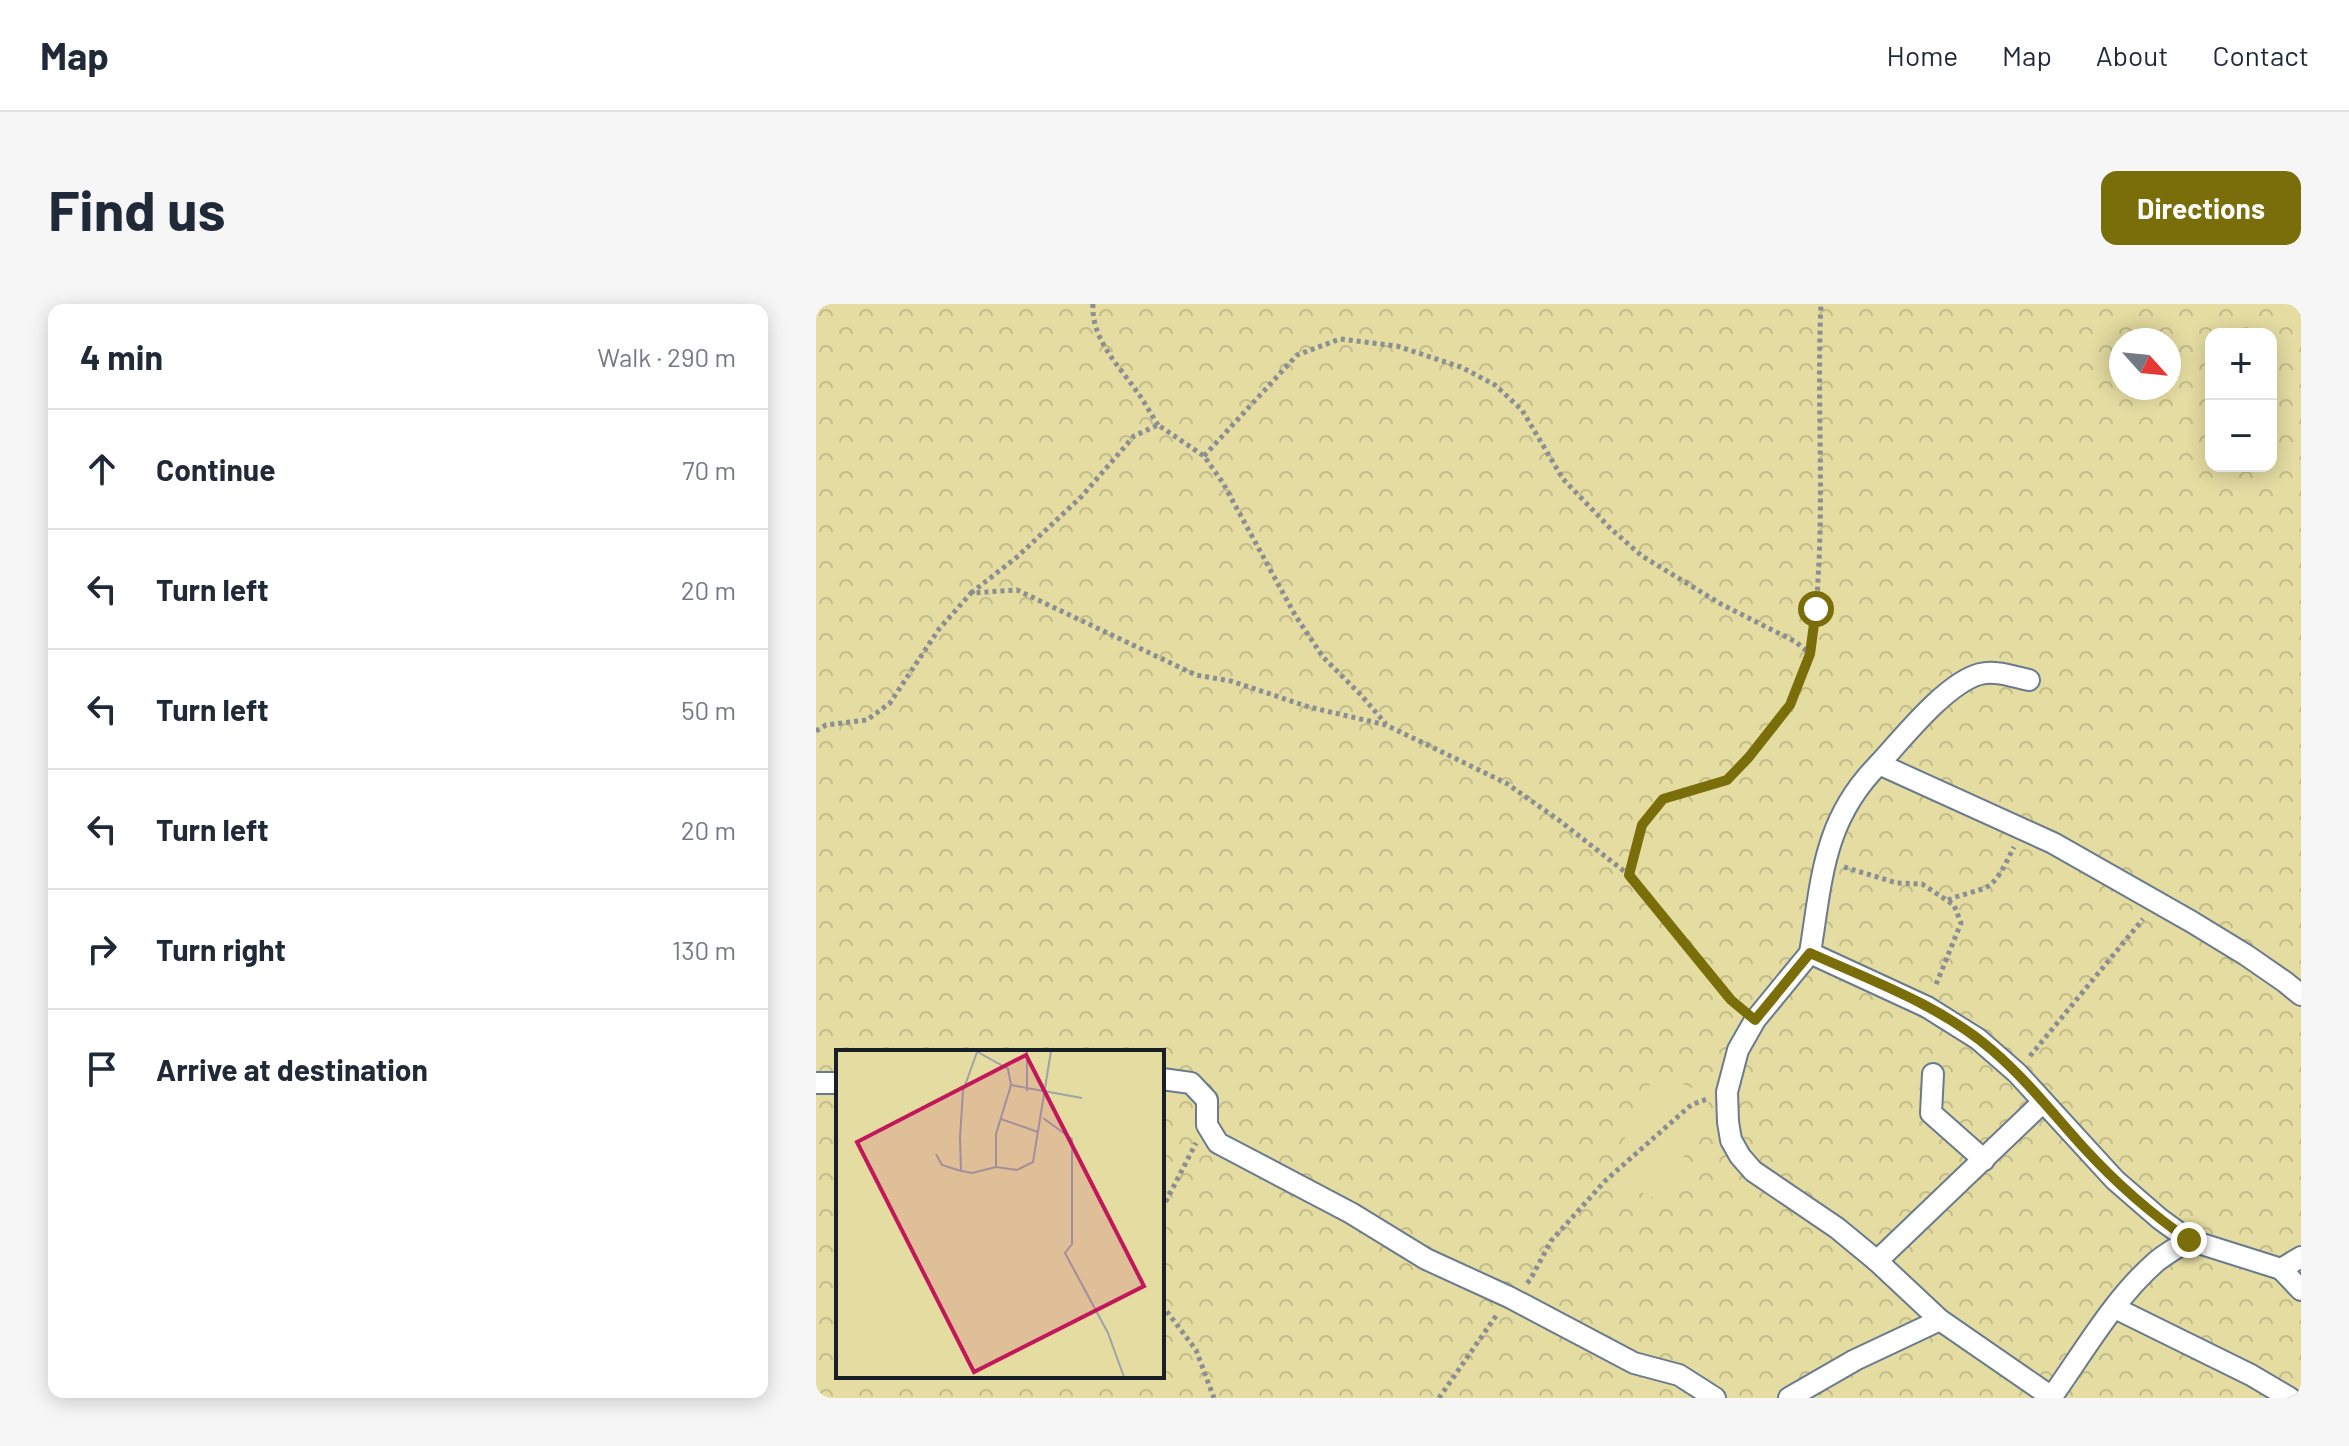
<!DOCTYPE html>
<meta charset="utf-8">
<style>
:root{--surface:#fff;--page:#f6f6f7;--text:#1f2937;--muted:#747a83;--line:#e0e1e3;--accent:#7a6e0a}
body{margin:0;font-family:Barlow,sans-serif;background:var(--page);color:var(--text)}
.controls{position:absolute;right:24px;top:24px;display:grid;overflow:hidden;border-radius:16px;box-shadow:0 4px 20px #0003}
.controls button{width:72px;height:72px;display:grid;place-items:center;padding:0;border:0;border-bottom:2px solid var(--line);background:var(--surface);color:var(--text);font:40px sans-serif}
.compass{position:absolute;left:1293px;top:24px;width:72px;height:72px;border-radius:50%;background:var(--surface);box-shadow:0 4px 20px #0003;rotate:117deg}
.stop{position:absolute;width:24px;height:24px;margin:-18px;border:6px solid #7a6e0a;border-radius:50%;background:#fff}
.stop.end{background:#7a6e0a;border-color:#fff;box-shadow:0 2px 8px #0008}
.list{margin:0;padding:0;list-style:none}
h2{display:flex;justify-content:space-between;align-items:center;height:104px;margin:0;padding:0 32px;font-size:34px}
h2 small{font-size:26px;font-weight:400;color:var(--muted)}
.list li{display:grid;grid-template-columns:52px 1fr auto;gap:24px;align-items:center;box-sizing:border-box;height:120px;padding:0 32px;border-top:2px solid var(--line)}
.list b{display:block;font-size:30px;white-space:nowrap}
.list em{font-size:26px;font-style:normal;color:var(--muted)}
.icon{flex:none;width:44px;height:44px;fill:none;stroke:currentColor;stroke-width:2;stroke-linecap:round;stroke-linejoin:round}
.map{position:relative;flex:none;width:1485px;height:1094px;overflow:hidden;border-radius:16px}
header{display:flex;align-items:center;gap:48px;box-sizing:border-box;height:112px;padding:0 40px;background:var(--surface);border-bottom:2px solid var(--line)}
header strong{font-size:38px}
nav{display:flex;gap:44px;margin-inline-start:auto;font-size:28px}
.intro{display:flex;align-items:center;justify-content:space-between;box-sizing:border-box;height:192px;padding:0 48px}
h1{margin:0;font-size:56px}
.button{padding:20px 36px;border-radius:16px;background:var(--accent);color:#fff;font-size:28px;font-weight:700}
main{display:flex;gap:48px;padding:0 48px}
aside{flex:1;background:var(--surface);border-radius:16px;box-shadow:0 4px 20px #0003}
.map>svg:first-child{display:block}
</style>
<header>
<strong>Map</strong>
<nav><a>Home</a><a>Map</a><a>About</a><a>Contact</a></nav>
</header>
<div class="intro"><h1>Find us</h1><a class="button">Directions</a></div>
<main>
<aside>
<h2>4 min<small>Walk · 290 m</small></h2>
<ul class="list">
<li><svg class="icon" aria-label="ahead" viewBox="0 0 24 24"><path d="M12 20V5M6 11l6-6 6 6"/></svg><div><b>Continue</b></div><em>70 m</em></li>
<li><svg class="icon" aria-label="left" viewBox="0 0 24 24"><path d="M17 20v-9H6M10 6l-5 5 5 5"/></svg><div><b>Turn left</b></div><em>20 m</em></li>
<li><svg class="icon" aria-label="left" viewBox="0 0 24 24"><path d="M17 20v-9H6M10 6l-5 5 5 5"/></svg><div><b>Turn left</b></div><em>50 m</em></li>
<li><svg class="icon" aria-label="left" viewBox="0 0 24 24"><path d="M17 20v-9H6M10 6l-5 5 5 5"/></svg><div><b>Turn left</b></div><em>20 m</em></li>
<li><svg class="icon" aria-label="right" viewBox="0 0 24 24"><path d="M7 20v-9h11M14 6l5 5-5 5"/></svg><div><b>Turn right</b></div><em>130 m</em></li>
<li><svg class="icon" aria-label="arrive" viewBox="0 0 24 24"><path d="M6 21V4h12l-3 4 3 4H6"/></svg><div><b>Arrive at destination</b></div></li>
</ul>
</aside>
<div class="map">
<svg width="1485" height="1094" viewBox="0 0 1485 1094">
<defs>
<pattern id="forest-crowns" width="20" height="18" patternUnits="userSpaceOnUse" patternTransform="scale(2)"><rect width="20" height="18" fill="#e4dca1"/><path d="M2 6a3 3 0 1 1 6 0M12 15a3 3 0 1 1 6 0" fill="none" stroke="#c3bc8a"/></pattern>
</defs>
<rect width="100%" height="100%" fill="#fbfbfb"/>
<path fill="url(#forest-crowns)" fill-rule="evenodd" d="M0,0H1485V1094H0ZM1395,30H1455V162H1395ZM1305,36H1353V84H1305ZM22,748H346V1072H22Z"/>
<polygon fill="#e4dca1" points="840,767 895,793 847,898 791,873"/>
<g fill="none" stroke-linecap="round" stroke-linejoin="round">
<g stroke="#697b8c" stroke-width="24">
<g id="minor">
<path d="M1063,460C1087,434 1130,379 1164,370C1180,366 1198,373 1213,376"/>
<polyline points="994,649 939,716 922,746 911,788 912,818 915,836 924,852 937,867 1021,924 1061,957 1124,1016 1237,1094"/>
<path d="M1485,691L1469,678L1430,651L1376,618L1237,539L1063,460C1007,516 1006,575 994,649L1111,703L1162,735L1201,769L1299,876L1344,915L1373,936L1465,965L1485,953"/>
<polyline points="1117,770 1115,809 1168,856"/>
<polyline points="346,775 375,779 391,796 391,821 402,839 535,909 610,955 693,993 818,1059 863,1071 899,1094"/>
<polyline points="0,779 22,779"/>
<polyline points="1061,957 1227,798"/>
<polyline points="1465,965 1485,986"/>
<polyline points="1299,1004 1435,1071 1474,1094"/>
<polyline points="973,1094 1039,1056 1124,1016"/>
<path d="M1235,1094C1267,1049 1299,993 1341,957C1351,949 1362,943 1373,936"/>
</g>
</g>
<g stroke="#8b8e92" stroke-width="5" stroke-dasharray="4 4" stroke-linecap="butt">
<path d="M277,0C275,35 303,62 322,89C329,99 335,110 342,121"/>
<polyline points="388,152 481,51 524,35 581,42 645,63 679,81 706,106 747,175 795,225 826,252 905,300 980,338 994,350 974,401 933,453 911,476 847,495 826,521 813,571"/>
<polyline points="155,289 201,253 265,193 318,132 342,121 388,152 407,179 479,311 507,353 545,391 570,420"/>
<path d="M994,350C1001,319 1001,289 1003,258C1007,172 1001,86 1005,0"/>
<polyline points="0,427 10,421 51,416 74,399 123,325 155,289 201,286 380,371 415,377 493,403 570,421 690,479 744,517 813,571 915,696 923,703"/>
<polyline points="1028,563 1081,579 1106,580 1138,601 1145,619 1119,683"/>
<path d="M1132,596C1145,590 1163,588 1174,581C1185,572 1191,556 1198,543"/>
<polyline points="1214,752 1327,615"/>
<polyline points="346,905 380,839"/>
<polyline points="711,979 714,976 735,937 789,877 875,801 891,795"/>
<polyline points="346,1001 380,1046 398,1094"/>
<polyline points="623,1094 682,1009"/>
</g>
<use href="#minor" stroke="#fff" stroke-width="20"/>
</g>
<g fill="none" stroke-linecap="round" stroke-linejoin="round">
<path stroke="#7a6e0a" stroke-width="10" d="M1000,305L994,350L974,401L933,453L911,476L847,495L826,521L813,571L915,696L939,716L994,649C1056,677 1124,701 1176,746C1210,775 1238,811 1268,844C1300,879 1334,909 1373,936"/>
</g>
<g transform="translate(20 746)">
<rect width="328" height="328" fill="#fbfbfb"/>
<path d="M0,1H328V327H0Z" fill="#e4dca1"/>
<path fill="none" stroke="#a0a3a6" stroke-width="2" d="M140,1L172,19L175,35L160,84V117L136,123L125,121L124,88L127,41L141,2M175,35L246,48M191,41V1M207,68L236,89V194L229,203L272,283L288,327M165,69L202,82M100,104L106,115L125,121M160,117L181,120L197,112L215,1"/>
<path fill="#c2185b" fill-opacity="0.15" stroke="#c2185b" stroke-width="4" d="M190,5L308,236L138,322L21,92Z"/>
<rect width="328" height="328" fill="none" stroke="#181f26" stroke-width="4"/>
</g>
</svg>
<div class="controls">
<button>+</button>
<button>−</button>
</div>
<svg class="compass" viewBox="-18 -18 36 36"><path d="M0-13l5 13h-10z" fill="#e53935"/><path d="M0 13l5-13h-10z" fill="#747a83"/></svg>
<div class="stop" style="left:1000px;top:305px"></div>
<div class="stop end" style="left:1373px;top:936px"></div>
</div>
</main>
